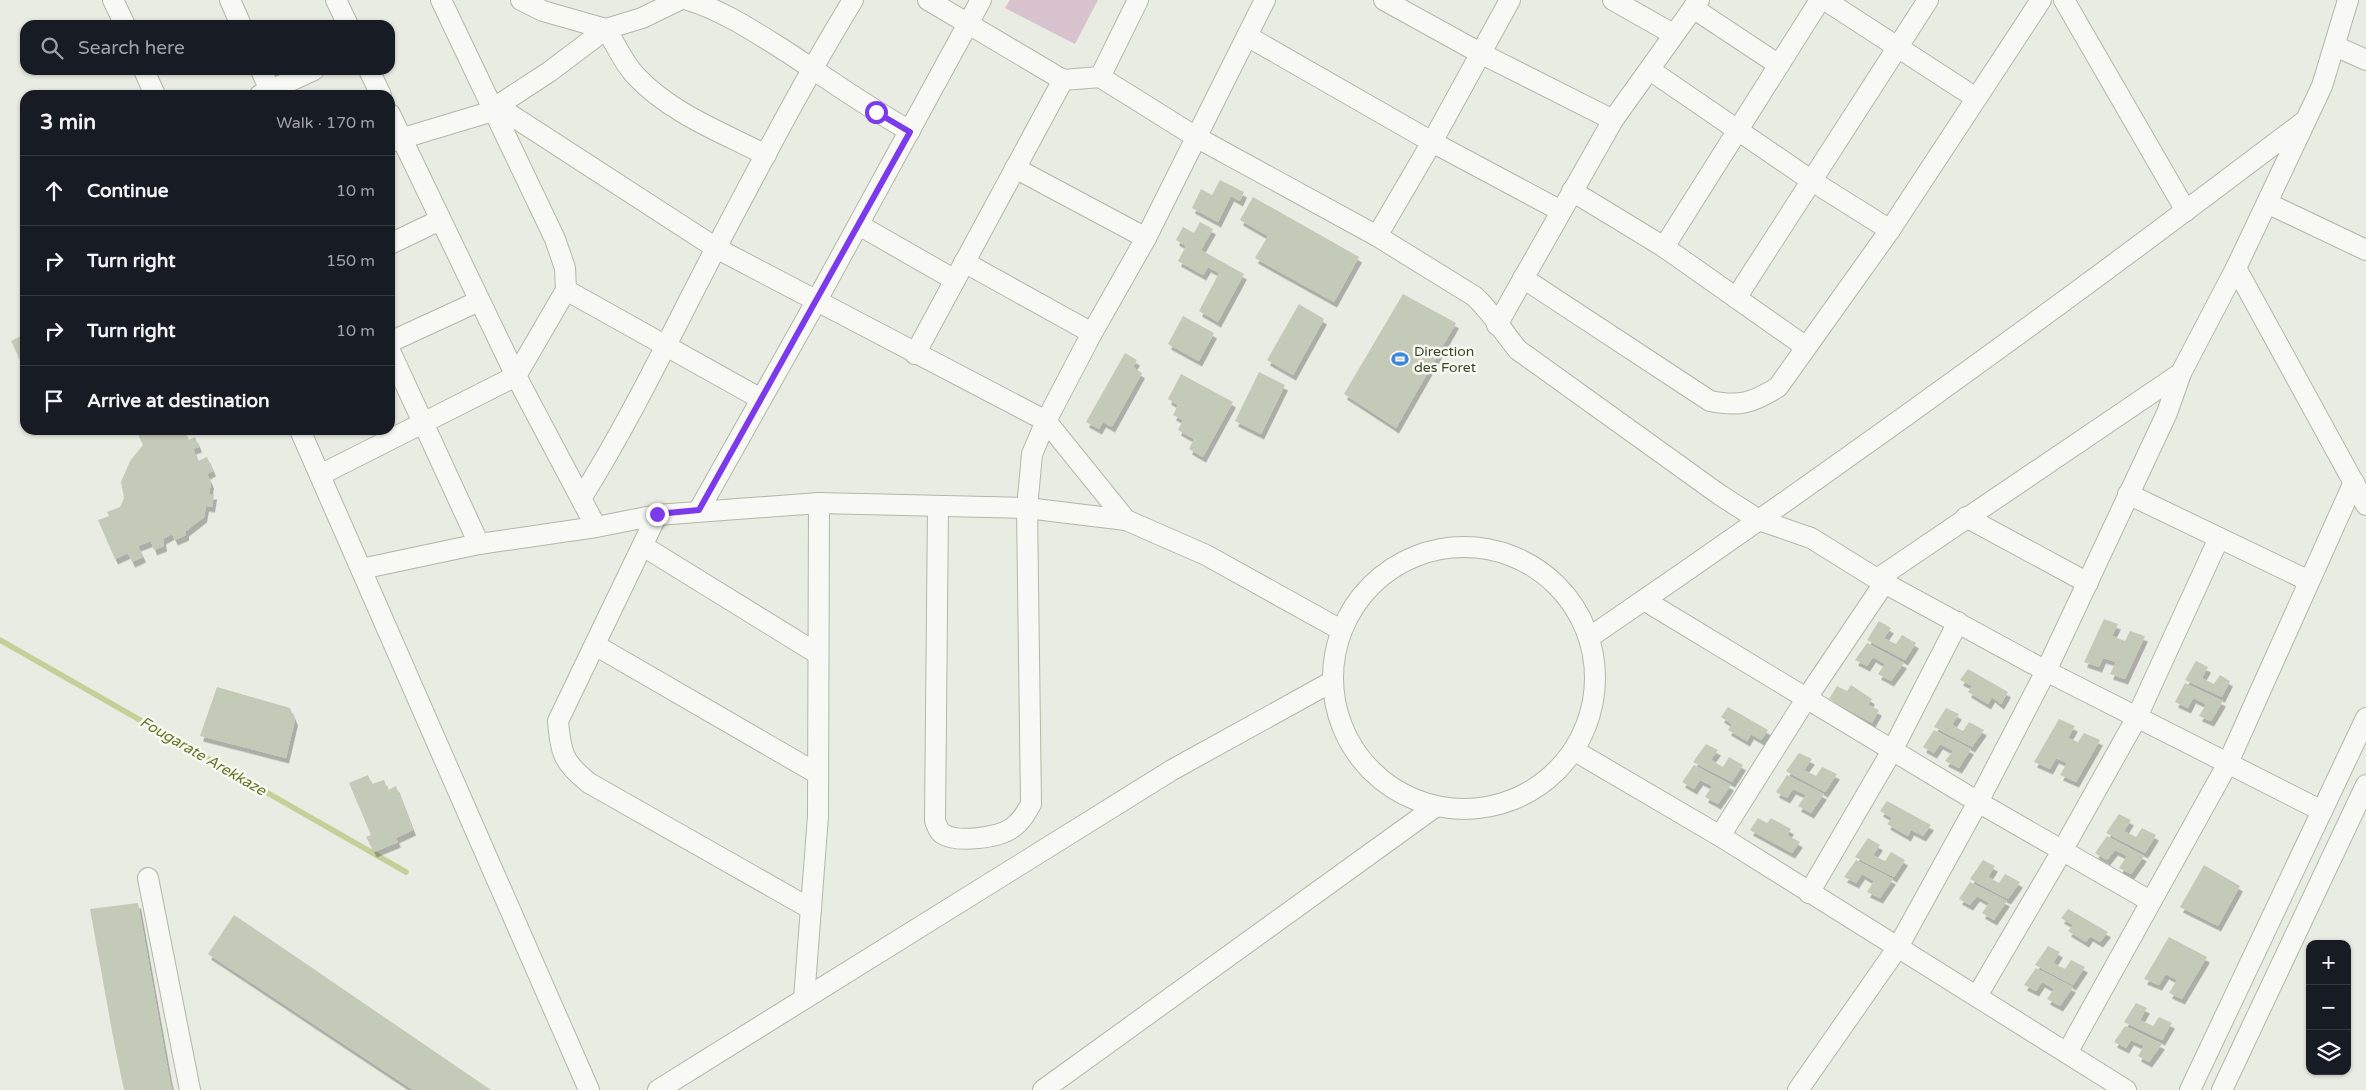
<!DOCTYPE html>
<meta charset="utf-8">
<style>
:root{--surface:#171b24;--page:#20242c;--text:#f1f3f6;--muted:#9ea1a6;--line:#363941}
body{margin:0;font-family:"Varela Round",sans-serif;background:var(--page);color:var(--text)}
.controls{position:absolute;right:15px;bottom:15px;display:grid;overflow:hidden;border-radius:10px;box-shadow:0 1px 4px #0004}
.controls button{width:45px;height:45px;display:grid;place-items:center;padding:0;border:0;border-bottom:1px solid var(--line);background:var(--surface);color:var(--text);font:25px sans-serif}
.stop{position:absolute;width:15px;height:15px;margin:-11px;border:4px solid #7c3aed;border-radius:50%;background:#fff}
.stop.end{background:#7c3aed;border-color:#fff;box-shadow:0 1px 5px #0008}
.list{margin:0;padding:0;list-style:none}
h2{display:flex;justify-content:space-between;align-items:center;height:65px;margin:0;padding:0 20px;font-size:21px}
h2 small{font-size:16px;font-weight:400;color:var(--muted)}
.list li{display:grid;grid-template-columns:32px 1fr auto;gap:15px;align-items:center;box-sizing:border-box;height:70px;padding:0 20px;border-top:1px solid var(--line)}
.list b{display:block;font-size:19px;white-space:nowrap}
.list em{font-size:16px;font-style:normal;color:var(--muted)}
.icon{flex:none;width:28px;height:28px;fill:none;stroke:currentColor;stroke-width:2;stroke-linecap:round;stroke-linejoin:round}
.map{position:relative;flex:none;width:2366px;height:1090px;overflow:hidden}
.search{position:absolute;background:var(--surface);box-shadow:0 1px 4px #0004;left:20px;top:20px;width:375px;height:55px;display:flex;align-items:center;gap:12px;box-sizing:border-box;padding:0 18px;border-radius:15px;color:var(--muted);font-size:19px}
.panel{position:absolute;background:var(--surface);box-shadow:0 1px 4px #0004;left:20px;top:90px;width:375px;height:345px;border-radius:15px}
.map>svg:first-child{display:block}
</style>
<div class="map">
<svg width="2366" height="1090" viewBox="0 0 2366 1090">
<defs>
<filter id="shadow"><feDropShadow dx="3" dy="5.5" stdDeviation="0" flood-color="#0004"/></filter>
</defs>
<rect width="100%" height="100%" fill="#e9ece2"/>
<polygon fill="#d7c2ce" points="1010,0 1098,0 1075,44 1005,8"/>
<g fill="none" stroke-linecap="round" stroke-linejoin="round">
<polyline stroke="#c5d099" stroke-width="5.5" points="0,640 406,872"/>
</g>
<g fill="#c4cab8" filter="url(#shadow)">
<polygon points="1220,180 1244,192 1240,201 1231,196 1218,222 1192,208 1201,189 1212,195"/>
<polygon points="1253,197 1359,257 1334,302 1255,258 1268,236 1240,220"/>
<polygon points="1200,222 1213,229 1201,250 1244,274 1218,322 1199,311 1219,273 1208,267 1203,275 1178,261 1186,246 1176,240 1183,227 1194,233"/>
<polygon points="1403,294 1456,323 1396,428 1344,394"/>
<polygon points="1299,304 1324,319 1293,375 1267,360"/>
<polygon points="1183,316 1214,333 1199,361 1168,344"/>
<polygon points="25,334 25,371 11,341"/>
<polygon points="1125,353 1137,360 1133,367 1142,373 1112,427 1103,422 1099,429 1086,422"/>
<polygon points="1259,372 1285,385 1261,434 1235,421"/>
<polygon points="1181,374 1233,402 1203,457 1189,449 1194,439 1178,430 1183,420 1173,415 1178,405 1168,399"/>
<polygon points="143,430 184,430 188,440 195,437 199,447 193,449 198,461 207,457 213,471 207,474 211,483 209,494 214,494 212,507 206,506 204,517 186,531 186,535 175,540 172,534 163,539 164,546 154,550 151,541 138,546 143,557 132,562 128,553 115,559 98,520 109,516 107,512 120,507 124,498 121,482 130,461 143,445 137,432"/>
<polygon points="2104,619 2118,624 2112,636 2125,641 2130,631 2145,636 2125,679 2110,674 2116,662 2103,658 2099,667 2084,662"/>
<polygon points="1879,621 1891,628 1884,638 1896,644 1902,635 1916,643 1905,660 1867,640"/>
<polygon points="1867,643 1904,663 1891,681 1878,674 1885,664 1873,657 1867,666 1855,660"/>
<polygon points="2196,661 2208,667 2202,678 2214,684 2220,675 2230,681 2222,697 2185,680"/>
<polygon points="1968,669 2008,692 2001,704 1992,697 1988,704 1968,692 1972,686 1960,680"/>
<polygon points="2185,683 2223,701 2211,721 2199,716 2206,704 2193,698 2188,708 2175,702"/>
<polygon points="1851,685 1872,699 1868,705 1879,710 1872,723 1829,699 1837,686 1847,691"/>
<polygon points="217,687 290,708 295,720 286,758 200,736"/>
<polygon points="1728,707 1768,730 1761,740 1751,734 1747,741 1728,730 1732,724 1721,717"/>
<polygon points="1946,708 1959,714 1952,725 1963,731 1969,722 1984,730 1972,747 1934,727"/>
<polygon points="2059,719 2075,726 2068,738 2078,742 2084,733 2100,740 2076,782 2060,775 2067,763 2056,758 2050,769 2034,762"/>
<polygon points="1934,730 1971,749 1959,768 1945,761 1953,751 1940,744 1934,753 1923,747"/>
<polygon points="1706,744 1718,750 1711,760 1723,767 1729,757 1743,765 1732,782 1693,762"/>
<polygon points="1799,753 1812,759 1804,770 1816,776 1822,767 1837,774 1825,792 1786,771"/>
<polygon points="1694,765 1731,785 1718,804 1705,797 1712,786 1700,780 1694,789 1682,782"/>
<polygon points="368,775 372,784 384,780 388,790 396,786 413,830 396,838 398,842 374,852 366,837 371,835 349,783"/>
<polygon points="1787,775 1824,794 1811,813 1798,806 1806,795 1793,789 1787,798 1776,792"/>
<polygon points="1887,801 1931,825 1923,836 1911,830 1908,836 1887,824 1892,818 1880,811"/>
<polygon points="2119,814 2131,820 2124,831 2136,837 2142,828 2156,835 2145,853 2106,833"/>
<polygon points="1758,818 1767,823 1771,818 1791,829 1787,835 1800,842 1792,853 1750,830"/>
<polygon points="2107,836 2144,856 2131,874 2119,868 2127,856 2115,850 2107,860 2095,853"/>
<polygon points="1868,838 1880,845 1873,855 1885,861 1891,852 1905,860 1894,877 1855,857"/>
<polygon points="1856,860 1893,879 1880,898 1867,892 1874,881 1862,874 1856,883 1844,877"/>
<polygon points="1983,860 1995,866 1988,877 1999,883 2005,874 2020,882 2008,899 1970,879"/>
<polygon points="2204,865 2240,886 2218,926 2180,907"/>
<polygon points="1970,882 2007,901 1994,920 1982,913 1989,903 1977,896 1970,905 1959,899"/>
<polygon points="138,903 169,1076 172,1090 124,1090 114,1042 90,909"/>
<polygon points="2068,909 2108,932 2100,942 2090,936 2086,942 2068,931 2073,925 2061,918"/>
<polygon points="234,915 305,963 491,1090 413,1090 208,954"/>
<polygon points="2169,937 2207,957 2182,999 2169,993 2177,980 2166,974 2159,985 2144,979"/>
<polygon points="2048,946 2060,952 2053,963 2065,969 2071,960 2085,967 2073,985 2035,965"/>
<polygon points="2036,968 2073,987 2060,1006 2047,999 2054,989 2042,982 2036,991 2024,985"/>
<polygon points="2136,1003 2147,1008 2140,1020 2153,1026 2159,1017 2172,1023 2162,1040 2124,1022"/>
<polygon points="2125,1026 2162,1044 2149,1062 2138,1056 2144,1046 2131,1040 2126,1048 2114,1042"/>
</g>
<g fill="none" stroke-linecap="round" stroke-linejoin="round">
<g stroke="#b2b7a6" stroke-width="22">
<g id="minor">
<polyline points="113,0 125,25"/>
<polyline points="230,0 241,25"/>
<polyline points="336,0 348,25"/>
<path d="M521,0L543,11L606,29C615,43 623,62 635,75C670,113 721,132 766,155"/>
<path d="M688,0C724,11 755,32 787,52C828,79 867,107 910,131"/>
<path d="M928,0L1063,80L1100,77L1196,137L1377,236L1474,296C1491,311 1503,332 1518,350L1720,495L1759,520L1811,538L1877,579L2046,671L2322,811"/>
<polyline points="1384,0 1480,53 1613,120"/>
<polyline points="1613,0 1673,34"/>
<polyline points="1825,0 1976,98"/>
<polyline points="2064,0 2186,211"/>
<polyline points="1693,8 1779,65"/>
<polyline points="1247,36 1432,142 1561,211"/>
<polyline points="2335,46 2366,60"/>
<polyline points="144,70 155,95"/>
<polyline points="261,70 272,95"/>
<polyline points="369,70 381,95"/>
<polyline points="1650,70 1812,181 1890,230"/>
<polyline points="1100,77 1138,0"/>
<polyline points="260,95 314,70"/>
<polyline points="497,106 549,72 606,29 642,18 679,0"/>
<polyline points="390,114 516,376 596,527 657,515 819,503 1027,508 1126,520 1206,555 1341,630"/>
<polyline points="2306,120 2322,86 2348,0"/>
<polyline points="390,142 493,111 497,106 716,248 1046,421 1126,520"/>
<polyline points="1015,168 1146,238"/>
<polyline points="1572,191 1664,247 1820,0"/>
<polyline points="2267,203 2366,250"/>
<polyline points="859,225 955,280"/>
<polyline points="1377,236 1432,142 1510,0"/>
<polyline points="390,244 440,220"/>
<polyline points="1664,247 1806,347"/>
<polyline points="964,262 1092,333"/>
<polyline points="2236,268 2366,505"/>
<path d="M1523,278L1710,401C1740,407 1752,403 1778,387L1890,230L2041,0"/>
<polyline points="566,290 761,399"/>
<polyline points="1736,298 1928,0"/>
<polyline points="1497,325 1613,120 1699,0"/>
<polyline points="390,342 479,301"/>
<polyline points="390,351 479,544"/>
<polyline points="915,354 1063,80"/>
<polyline points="300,430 589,1090"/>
<polyline points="320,475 516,376 566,290 565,268 555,239 441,0"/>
<polyline points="2128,494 2309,581"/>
<path d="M582,497C632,417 672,332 716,248C760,165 804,80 853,0"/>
<path d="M938,506L935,821C937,826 939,832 943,834C957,843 998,838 1012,828C1021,822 1026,813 1031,804L1027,508L1032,454L1046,421L1092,333L1146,238L1265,0"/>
<polyline points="699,510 817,300 981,0"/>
<path d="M657,515L558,721C561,754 563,762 589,783L811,909"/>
<polyline points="1966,517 2088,583"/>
<polyline points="643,546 818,654"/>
<circle cx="1464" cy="678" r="131"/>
<polyline points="361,569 479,544 596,527"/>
<polyline points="1877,579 2181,373"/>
<polyline points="1644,600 1978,802 2150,901"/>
<path d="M1590,637C1833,471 2072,298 2306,120L2236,268L2181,373L2167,413L2046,671L1978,802L1898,947L1798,1090"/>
<polyline points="595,645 818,774"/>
<polyline points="1575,751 1720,836 2126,1090"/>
<polyline points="1720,836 1806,699 1885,582"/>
<polyline points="148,878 190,1090"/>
<polyline points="1809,893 1893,749 1958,622"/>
<polyline points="1977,996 2062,851 2136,719 2219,538"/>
<polyline points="804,999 818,816 819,503"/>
<polyline points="2067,1053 2227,765 2354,482"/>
<polyline points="658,1090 1172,770 1333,681"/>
<polyline points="1043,1090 1435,807"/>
<polyline points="2190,1090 2366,718"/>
<polyline points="2222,1090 2366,785"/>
</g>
</g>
<use href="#minor" stroke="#f8f9f5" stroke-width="20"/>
</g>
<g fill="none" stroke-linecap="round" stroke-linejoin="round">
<polyline stroke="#7c3aed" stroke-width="6" points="657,514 699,510 910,132 876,112"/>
</g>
<defs>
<g id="stadium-bare" transform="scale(1.35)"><path d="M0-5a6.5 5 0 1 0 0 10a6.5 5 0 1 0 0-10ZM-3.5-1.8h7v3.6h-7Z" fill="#3a87de" stroke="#f7f9f2" stroke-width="2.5" paint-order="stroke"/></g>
</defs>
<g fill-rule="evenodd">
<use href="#stadium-bare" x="1400" y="359"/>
</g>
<g text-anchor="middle" stroke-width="5" stroke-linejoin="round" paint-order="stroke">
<g font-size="14" fill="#3c4628" stroke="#f7f9f2" text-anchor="start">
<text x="1414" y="356">Direction<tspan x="1414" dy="16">des Foret</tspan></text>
</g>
<g font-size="15" font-style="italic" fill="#677a2c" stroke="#f7f9f2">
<text transform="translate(203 756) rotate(30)" y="5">Fougarate Arekkaze</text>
</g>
</g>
</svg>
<div class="controls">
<button>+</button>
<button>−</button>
<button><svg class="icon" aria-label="layers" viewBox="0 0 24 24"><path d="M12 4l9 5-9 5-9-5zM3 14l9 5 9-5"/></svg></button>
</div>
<div class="stop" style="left:876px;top:112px"></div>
<div class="stop end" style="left:657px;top:514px"></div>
<div class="search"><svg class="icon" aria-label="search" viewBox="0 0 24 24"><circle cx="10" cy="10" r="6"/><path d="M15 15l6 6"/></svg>Search here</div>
<section class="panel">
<h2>3 min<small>Walk · 170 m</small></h2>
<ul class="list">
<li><svg class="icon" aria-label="ahead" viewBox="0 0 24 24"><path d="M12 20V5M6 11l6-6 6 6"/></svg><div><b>Continue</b></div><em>10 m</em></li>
<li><svg class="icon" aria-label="right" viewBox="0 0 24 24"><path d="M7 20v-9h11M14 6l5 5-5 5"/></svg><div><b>Turn right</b></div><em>150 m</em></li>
<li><svg class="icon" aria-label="right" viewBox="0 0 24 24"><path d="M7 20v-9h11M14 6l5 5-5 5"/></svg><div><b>Turn right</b></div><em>10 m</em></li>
<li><svg class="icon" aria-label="arrive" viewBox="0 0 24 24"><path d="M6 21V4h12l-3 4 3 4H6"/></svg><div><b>Arrive at destination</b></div></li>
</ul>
</section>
</div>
